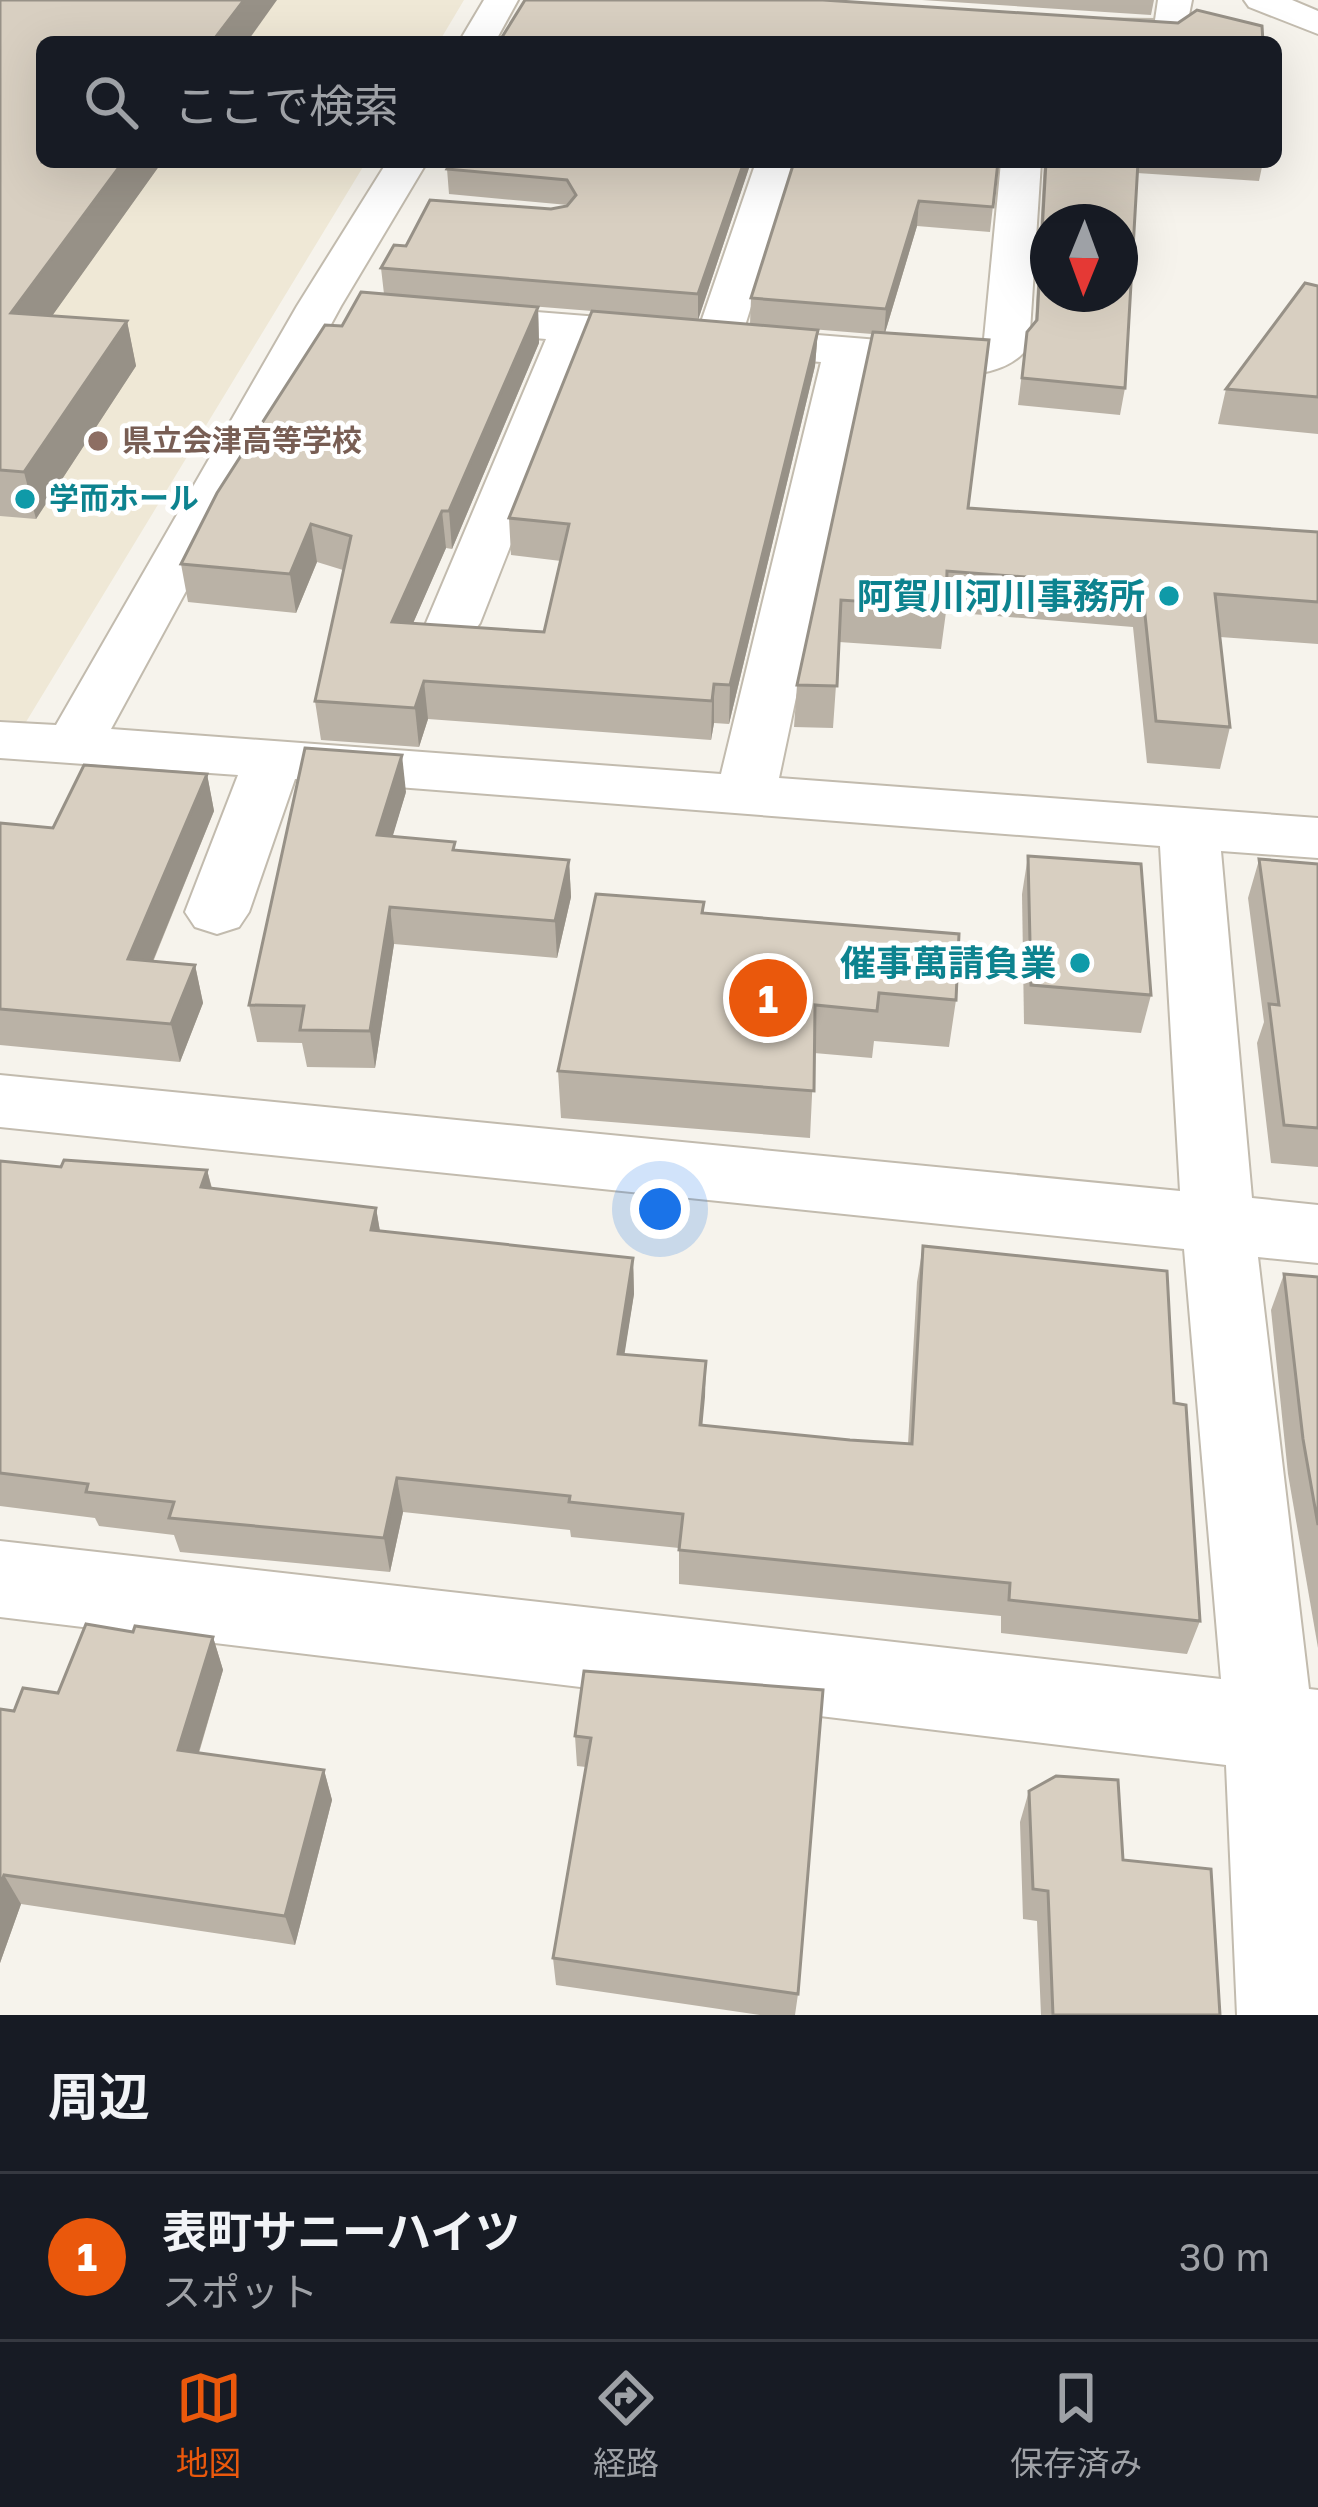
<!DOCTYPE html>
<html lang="ja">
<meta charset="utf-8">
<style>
:root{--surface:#171b24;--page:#20242c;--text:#f1f3f6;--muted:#9ea1a6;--line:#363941;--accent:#ea580c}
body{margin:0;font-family:"Golos Text","Noto Sans JP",sans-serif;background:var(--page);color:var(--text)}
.compass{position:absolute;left:1030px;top:204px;width:108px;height:108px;border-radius:50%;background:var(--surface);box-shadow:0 12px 48px #0002;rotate:181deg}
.you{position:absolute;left:660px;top:1209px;width:42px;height:42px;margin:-30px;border:9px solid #fff;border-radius:50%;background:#1a73e8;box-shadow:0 0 0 18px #1a73e833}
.badge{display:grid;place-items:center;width:78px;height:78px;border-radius:50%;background:var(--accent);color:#fff;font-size:39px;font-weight:700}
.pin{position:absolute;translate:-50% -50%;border:6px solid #fff;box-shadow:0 3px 12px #0006}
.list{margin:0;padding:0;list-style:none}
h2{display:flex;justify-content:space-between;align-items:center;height:156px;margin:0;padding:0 48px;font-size:51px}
h2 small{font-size:39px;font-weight:400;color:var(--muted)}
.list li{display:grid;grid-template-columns:78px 1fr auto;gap:36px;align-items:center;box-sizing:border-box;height:168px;padding:0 48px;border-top:3px solid var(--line)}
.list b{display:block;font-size:45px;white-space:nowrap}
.list p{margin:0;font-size:39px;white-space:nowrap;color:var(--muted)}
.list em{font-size:39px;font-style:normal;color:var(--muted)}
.icon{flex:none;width:66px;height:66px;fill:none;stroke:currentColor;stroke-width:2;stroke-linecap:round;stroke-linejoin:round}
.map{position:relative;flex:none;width:1318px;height:2015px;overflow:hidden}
.search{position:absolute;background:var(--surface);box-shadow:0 12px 48px #0002;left:36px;right:36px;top:36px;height:132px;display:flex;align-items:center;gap:30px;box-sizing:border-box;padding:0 42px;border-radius:18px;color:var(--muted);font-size:45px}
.sheet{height:324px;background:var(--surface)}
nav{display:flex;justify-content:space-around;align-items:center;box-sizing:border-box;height:168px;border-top:3px solid var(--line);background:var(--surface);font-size:33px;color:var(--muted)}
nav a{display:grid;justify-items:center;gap:6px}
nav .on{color:var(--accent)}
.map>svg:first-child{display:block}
</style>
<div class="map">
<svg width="1318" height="2015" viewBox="0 0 1318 2015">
<rect width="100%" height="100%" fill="#f6f3ec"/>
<polygon fill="#efe8d6" points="0,0 464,0 439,42 42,42 42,162 366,162 26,722 0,720"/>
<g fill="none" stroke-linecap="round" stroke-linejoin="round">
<g stroke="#c2bbae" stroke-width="4">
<g id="minor">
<polygon points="484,0 518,0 495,42 459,42"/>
<polygon points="1158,0 1192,0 1184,40 1091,38 1078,35 1073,27 1078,19 1155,20"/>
<polygon points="1244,0 1292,0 1318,11 1318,34 1249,7"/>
<path d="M387,162H427L341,306L111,729L721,774L821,362L590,343L480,623L472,634L453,639L434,634L426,623L546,339L449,331L433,327L427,318L433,309L449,305L700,325L756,162H796L744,329L965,347L984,339L1001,162H1041L1029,346C997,392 912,370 866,366L779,778L1318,818V858L1221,851L1252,1198L1318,1205V1263L1258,1257L1309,1689L1318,1690V2015H1237L1226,1765L0,1617V1541L1221,1679L1184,1249L0,1127V1075L1180,1191L1160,846L295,779L249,912L239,927L217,934L195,927L185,912L238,775L0,758V722L56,725L297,306Z"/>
</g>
</g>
<use href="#minor" fill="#fff" fill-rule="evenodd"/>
</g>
<g fill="#bab2a6">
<polygon points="0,0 42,162 162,162 52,316 127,321 136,366 36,519 0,516"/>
<polygon points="922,0 1154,0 1151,15"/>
<polygon points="451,162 751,162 698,320 818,330 815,366 729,724 714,723 711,740 428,719 419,747 321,740 315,701 343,570 317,562 296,613 188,602 181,564 342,326 538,307 539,343 452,549 446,548 413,623 544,632 561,561 511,555 509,518 592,311 384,294 381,268 406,246 568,205 449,194 447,169"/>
<polygon points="794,162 998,162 990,232 917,226 885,333 968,508 1318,532 1318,644 1220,637 1230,727 1220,769 1147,763 1133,627 946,612 941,649 839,642 833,728 794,727 797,685 872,334 750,324 751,298"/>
<polygon points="1044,162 1263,162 1259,181 1137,173 1125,388 1120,415 1018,405 1027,332 1035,323"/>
<polygon points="1318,286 1318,444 1318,434 1218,424 1226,389"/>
<polygon points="207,774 214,811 153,962 195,965 203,1003 180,1062 0,1045 0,823 53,828"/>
<polygon points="406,792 392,837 456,851 569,860 571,897 557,958 394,944 375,1068 307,1067 302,1043 257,1042 249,1005"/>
<polygon points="1028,856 1151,995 1141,1033 1024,1024 1022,894"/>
<polygon points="1259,860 1318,864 1318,1167 1271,1163 1257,1043 1264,1022 1248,898"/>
<polygon points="704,902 704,913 956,1000 949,1047 874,1041 872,1058 814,1053 810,1138 561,1118 558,1071"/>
<polygon points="0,1161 61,1167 207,1170 212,1188 376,1208 380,1231 633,1258 634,1294 624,1354 706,1361 702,1425 850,1440 908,1444 917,1282 923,1246 1174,1403 1200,1621 1187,1654 1001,1633 1001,1616 679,1584 679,1548 571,1537 570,1530 403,1512 390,1572 180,1552 174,1535 99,1526 95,1518 0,1506"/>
<polygon points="1284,1274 1318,1277 1318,1648 1288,1474 1271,1310"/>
<polygon points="133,1632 213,1637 223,1670 199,1753 324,1770 332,1800 295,1945 21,1904 0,1963 0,1709 14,1711 58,1693"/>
<polygon points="584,1671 798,1994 795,2015 760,2015 556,1985 553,1958 586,1767 577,1766 575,1736"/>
<polygon points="1029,1791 1123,1860 1220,2015 1041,2015 1037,1921 1023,1919 1020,1822"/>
</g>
<g fill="#979187">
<polygon points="244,0 277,0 247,42 212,42"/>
<polygon points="123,162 162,162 22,358 11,313"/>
<polygon points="744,162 751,162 698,320 698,294"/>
<polygon points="919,201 917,226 884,336 886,309"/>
<polygon points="538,307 539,343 452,549 449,511"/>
<polygon points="127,321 136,366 36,519 24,472"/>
<polygon points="818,330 815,366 729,724 730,685"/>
<polygon points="442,511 446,548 397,660 392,622"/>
<polygon points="311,524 317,562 296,613 290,574"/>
<polygon points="424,681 428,719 419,747 415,708"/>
<polygon points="714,684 714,723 711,740 712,701"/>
<polygon points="402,755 406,792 382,872 377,835"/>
<polygon points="207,774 214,811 138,997 128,959"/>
<polygon points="569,860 571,897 557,958 555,921"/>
<polygon points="390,907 394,944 375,1068 370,1031"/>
<polygon points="195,965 203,1003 180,1062 171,1024"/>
<polygon points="207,1170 216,1206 201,1187"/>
<polygon points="376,1208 382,1244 371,1230"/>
<polygon points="633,1258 634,1294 619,1389 618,1354"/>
<polygon points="706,1361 705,1397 699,1460 700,1425"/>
<polygon points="397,1478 403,1512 390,1572 384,1538"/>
<polygon points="213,1637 223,1670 190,1781 178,1750"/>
<polygon points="324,1770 332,1800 295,1945 285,1916"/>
<polygon points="4,1875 21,1904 0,1963 0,1886"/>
</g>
<g fill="#d8cfc1" stroke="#979187" stroke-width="3" fill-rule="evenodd">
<polygon points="0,0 244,0 212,42 42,42 42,162 123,162 11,313 127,321 24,472 0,470"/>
<polygon points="525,0 823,0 1178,23 1197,10 1262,26 1263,42 499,42"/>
<polygon points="451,162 744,162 698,294 381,268 394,245 406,246 430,200 551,209 567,206 576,195 567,180 447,169"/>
<polygon points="794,162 998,162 993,207 919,201 886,309 751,298"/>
<path d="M1046,162H1138L1125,388L1022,378L1027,332L1037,320ZM1048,222H1120V294H1048Z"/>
<polygon points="1305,283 1318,286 1318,397 1226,389"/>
<polygon points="361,292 538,307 449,511 442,511 392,622 544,632 569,524 509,518 592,311 818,330 730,685 714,684 712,701 424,681 415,708 315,701 351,536 311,524 290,574 181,564 217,493 325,325 342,326"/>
<polygon points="873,332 989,340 968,508 1318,532 1318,602 1215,594 1230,727 1156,721 1142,586 947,571 946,607 841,600 837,686 797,685"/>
<polygon points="305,748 402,755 377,835 455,842 453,850 569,860 555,921 390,907 370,1031 300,1030 304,1006 249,1005"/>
<polygon points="84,765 207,774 128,959 195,965 171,1024 0,1009 0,823 53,828"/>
<polygon points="1028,856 1141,864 1151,995 1031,985"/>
<polygon points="1259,859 1318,864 1318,1128 1284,1125 1269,1004 1279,1005"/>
<polygon points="596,894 704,902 702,913 959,934 956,1000 879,993 877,1011 815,1005 814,1091 558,1071"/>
<polygon points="64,1160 207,1170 201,1187 376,1208 371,1230 633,1258 618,1354 706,1361 700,1425 850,1440 912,1444 923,1246 1167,1271 1174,1403 1186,1405 1200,1621 1009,1600 1010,1583 679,1550 683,1514 569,1502 570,1496 397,1478 384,1538 169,1518 174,1502 86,1492 88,1484 0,1473 0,1161 61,1167"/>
<polygon points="1284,1274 1318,1277 1318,1525 1303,1439"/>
<polygon points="86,1624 133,1632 135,1626 213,1637 178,1750 324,1770 285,1916 4,1875 0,1886 0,1709 14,1711 23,1688 58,1693"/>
<polygon points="584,1671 823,1690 798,1994 553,1958 591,1738 575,1736"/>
<polygon points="1056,1776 1118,1780 1123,1860 1211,1869 1220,2015 1053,2015 1048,1891 1033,1889 1029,1791"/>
</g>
<circle fill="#8d6e63" stroke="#fff" stroke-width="4.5" cx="98" cy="441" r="12"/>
<g fill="#0f9aa8" stroke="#fff" stroke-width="4.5">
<circle cx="25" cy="499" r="12"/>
<circle cx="1169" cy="596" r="12"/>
<circle cx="1080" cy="963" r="12"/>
</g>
<g text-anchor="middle" stroke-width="10" stroke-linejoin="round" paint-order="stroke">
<g font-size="30" font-weight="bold" fill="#785e54" stroke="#fff" text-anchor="start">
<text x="122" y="451">県立会津高等学校</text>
</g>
<g font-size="30" font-weight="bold" fill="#0d838f" stroke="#fff" text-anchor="start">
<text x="49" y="509">学而ホール</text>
</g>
<g font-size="36" font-weight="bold" fill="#0d838f" stroke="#fff" text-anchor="end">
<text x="1145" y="609">阿賀川河川事務所</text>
<text x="1056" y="976">催事萬請負業</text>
</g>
</g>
</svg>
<svg class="compass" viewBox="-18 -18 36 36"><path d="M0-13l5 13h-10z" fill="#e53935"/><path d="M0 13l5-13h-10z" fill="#9ea1a6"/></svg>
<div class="you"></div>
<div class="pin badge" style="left:768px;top:998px">1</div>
<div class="search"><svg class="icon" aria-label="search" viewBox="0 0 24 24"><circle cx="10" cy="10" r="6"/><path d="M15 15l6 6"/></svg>ここで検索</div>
</div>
<section class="sheet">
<h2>周辺<small></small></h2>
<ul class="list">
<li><span class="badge">1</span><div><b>表町サニーハイツ</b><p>スポット</p></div><em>30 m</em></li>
</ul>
</section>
<nav>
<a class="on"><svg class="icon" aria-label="map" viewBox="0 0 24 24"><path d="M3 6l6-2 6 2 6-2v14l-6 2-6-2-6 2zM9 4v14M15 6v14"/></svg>地図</a>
<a><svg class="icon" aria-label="directions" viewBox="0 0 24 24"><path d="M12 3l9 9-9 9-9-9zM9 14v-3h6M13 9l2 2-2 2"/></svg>経路</a>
<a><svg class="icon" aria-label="saved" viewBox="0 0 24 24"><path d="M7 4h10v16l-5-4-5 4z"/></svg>保存済み</a>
</nav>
